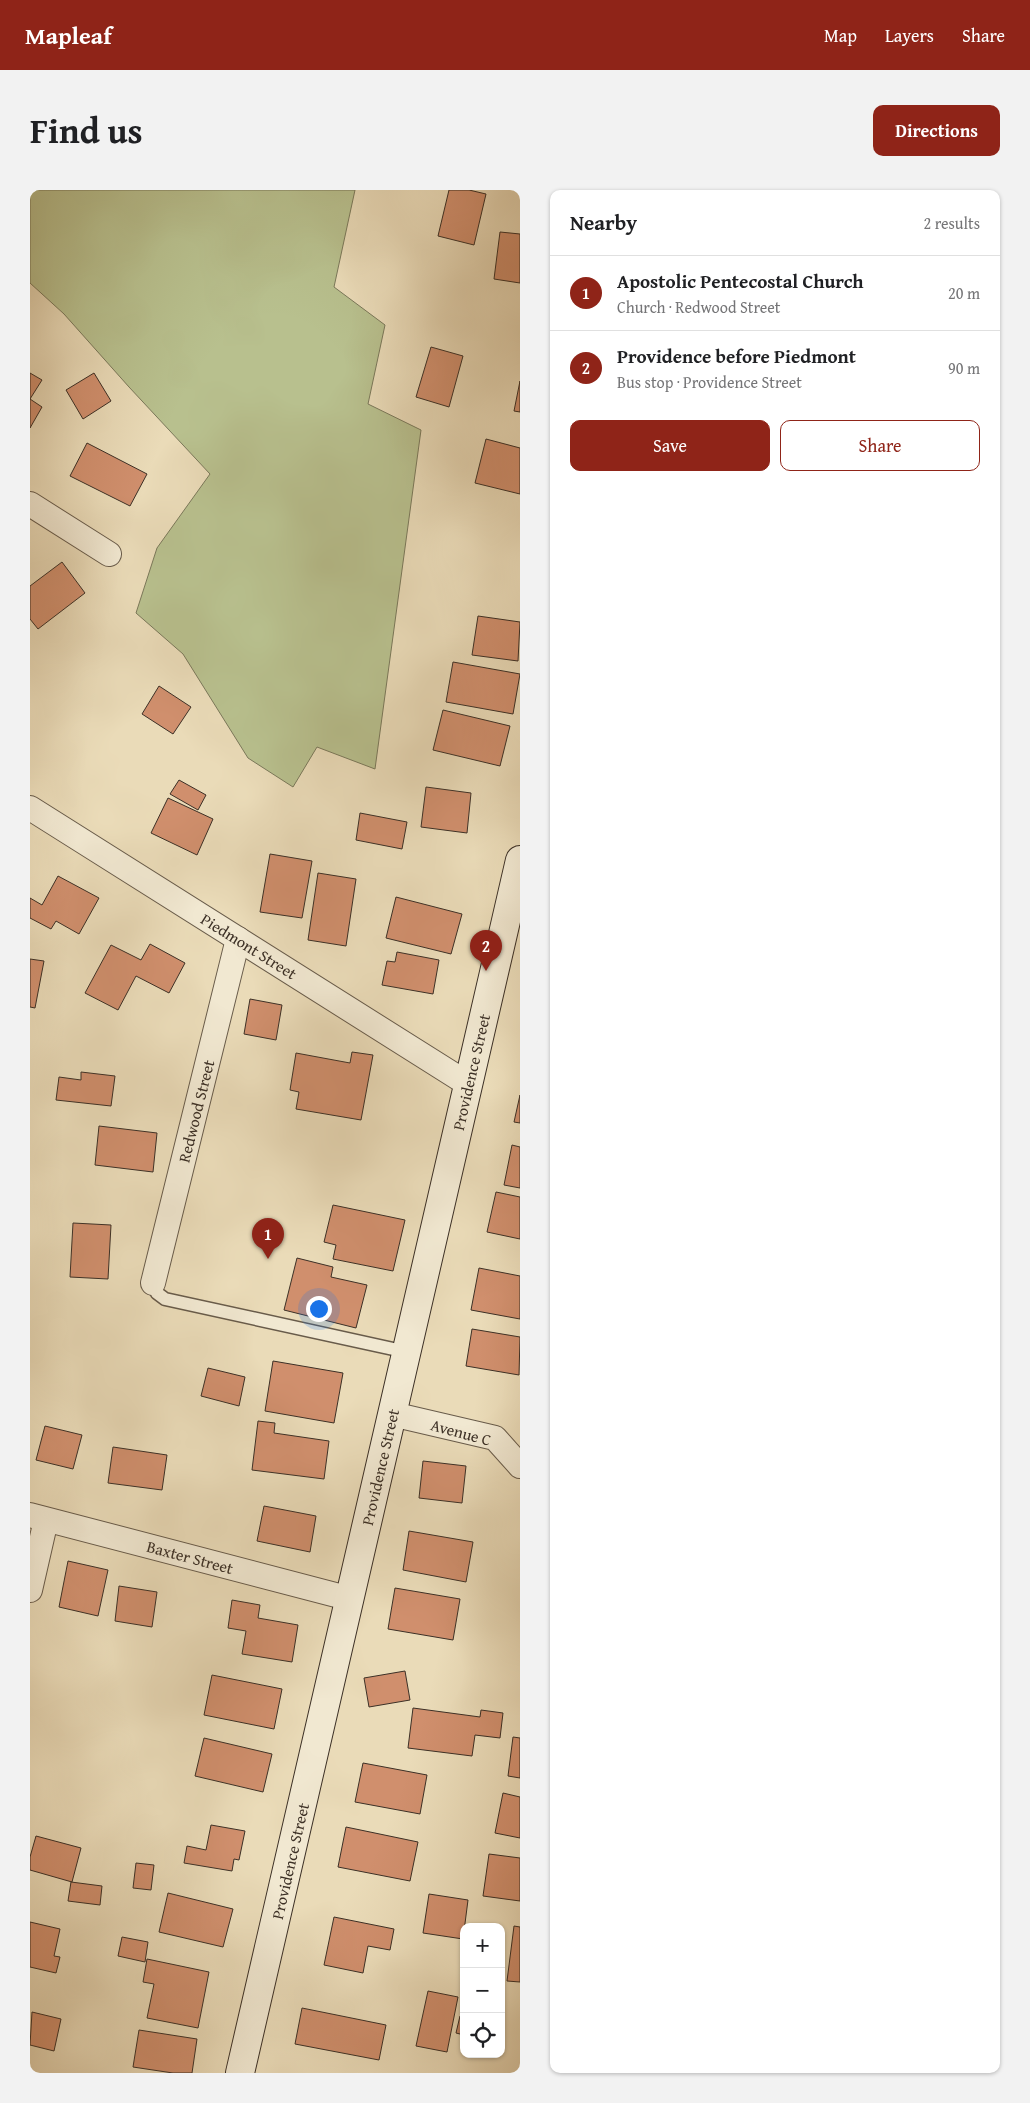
<!DOCTYPE html>
<meta charset="utf-8">
<style>
:root{--surface:#fff;--page:#f2f2f2;--text:#202124;--muted:#757577;--line:#e0e0e0;--accent:#8f2418}
body{margin:0;font-family:"Gentium Book Plus",serif;background:var(--page);color:var(--text)}
.controls{position:absolute;right:15px;bottom:15px;display:grid;overflow:hidden;border-radius:10px;box-shadow:0 1px 4px #0004}
.controls button{width:45px;height:45px;display:grid;place-items:center;padding:0;border:0;border-bottom:1px solid var(--line);background:var(--surface);color:var(--text);font:25px sans-serif}
.you{position:absolute;left:288px;top:1118px;width:18px;height:18px;margin:-12px;border:4px solid #fff;border-radius:50%;background:#1a73e8;box-shadow:0 0 0 8px #1a73e833}
.badge{display:grid;place-items:center;width:32px;height:32px;border-radius:50%;background:var(--accent);color:#fff;font-size:16px;font-weight:700}
.pin{position:absolute;translate:-50% -41px;filter:drop-shadow(0 1px 2px #0008)}
.pin::after{content:'';position:absolute;top:26px;width:18px;height:15px;background:inherit;clip-path:polygon(0 0,100% 0,50% 100%)}
.list{margin:0;padding:0;list-style:none}
h2{display:flex;justify-content:space-between;align-items:center;height:65px;margin:0;padding:0 20px;font-size:21px}
h2 small{font-size:16px;font-weight:400;color:var(--muted)}
.list li{display:grid;grid-template-columns:32px 1fr auto;gap:15px;align-items:center;box-sizing:border-box;height:75px;padding:0 20px;border-top:1px solid var(--line)}
.list b{display:block;font-size:19px;white-space:nowrap}
.list p{margin:0;font-size:16px;white-space:nowrap;color:var(--muted)}
.list em{font-size:16px;font-style:normal;color:var(--muted)}
.actions{display:flex;gap:10px;padding:15px 20px}
.actions a{flex:1;padding:11px 0;border:1px solid var(--accent);border-radius:10px;text-align:center;font-size:18px;color:var(--accent)}
.actions .main{background:var(--accent);color:#fff}
.icon{flex:none;width:28px;height:28px;fill:none;stroke:currentColor;stroke-width:2;stroke-linecap:round;stroke-linejoin:round}
.map{position:relative;flex:none;width:490px;height:1883px;overflow:hidden;border-radius:10px}
header{display:flex;align-items:center;gap:30px;box-sizing:border-box;height:70px;padding:0 25px;background:var(--accent);color:#fff}
header strong{font-size:24px}
nav{display:flex;gap:28px;margin-inline-start:auto;font-size:18px}
.intro{display:flex;align-items:center;justify-content:space-between;box-sizing:border-box;height:120px;padding:0 30px}
h1{margin:0;font-size:35px}
.button{padding:12px 22px;border-radius:10px;background:var(--accent);color:#fff;font-size:18px;font-weight:700}
main{display:flex;gap:30px;padding:0 30px}
aside{flex:1;background:var(--surface);border-radius:10px;box-shadow:0 1px 4px #0004}
.map>svg:first-child{display:block}
</style>
<header>
<strong>Mapleaf</strong>
<nav><a>Map</a><a>Layers</a><a>Share</a></nav>
</header>
<div class="intro"><h1>Find us</h1><a class="button">Directions</a></div>
<main>
<div class="map">
<svg width="490" height="1883" viewBox="0 0 490 1883">
<rect width="100%" height="100%" fill="#eadbb8"/>
<filter id="stains"><feTurbulence type="fractalNoise" baseFrequency=".004" numOctaves="4"/><feColorMatrix values="0 0 0 0 .2 0 0 0 0 .09 0 0 0 0 .02 0 0 0 .5 -.17"/></filter>
<radialGradient id="worn" r=".72"><stop offset=".6" stop-color="#630" stop-opacity="0"/><stop offset="1" stop-color="#630" stop-opacity=".3"/></radialGradient>
<polygon fill="#b8c08e" stroke="#7a785a" points="0,0 325,0 304,97 355,135 338,214 391,240 345,579 287,557 263,597 218,568 153,464 106,423 127,358 180,284 99,197 34,124 0,93"/>
<g fill="#d08f6d" stroke="#3c3026">
<polygon points="419,0 439,0 456,4 444,55 408,46"/>
<polygon points="470,42 490,44 490,93 464,89"/>
<polygon points="401,157 433,166 419,217 386,207"/>
<polygon points="0,183 12,190 0,209 12,217 0,238"/>
<polygon points="64,183 81,211 53,229 36,200"/>
<polygon points="490,191 490,222 484,221"/>
<polygon points="456,249 490,258 490,304 445,293"/>
<polygon points="57,253 117,284 100,316 40,286"/>
<polygon points="32,372 55,403 8,439 0,429 0,396"/>
<polygon points="448,426 490,432 488,471 442,465"/>
<polygon points="423,472 490,484 483,524 416,512"/>
<polygon points="129,496 161,517 143,544 112,524"/>
<polygon points="413,520 480,536 470,576 403,560"/>
<polygon points="149,590 176,605 168,620 140,604"/>
<polygon points="396,597 441,603 437,643 391,637"/>
<polygon points="138,608 183,629 167,665 121,643"/>
<polygon points="330,623 377,632 372,659 326,650"/>
<polygon points="240,664 282,671 272,728 230,722"/>
<polygon points="288,683 326,689 316,756 278,750"/>
<polygon points="28,686 69,708 49,744 26,731 21,739 0,728 0,708 12,715"/>
<polygon points="366,707 432,724 421,764 356,748"/>
<polygon points="120,754 155,773 139,803 106,786 88,820 55,803 81,755 111,770"/>
<polygon points="367,762 409,770 403,804 352,795 357,771 365,772"/>
<polygon points="0,769 14,771 5,818 0,817"/>
<polygon points="220,809 252,815 246,850 214,844"/>
<polygon points="322,862 343,865 331,930 266,919 269,902 260,900 266,863 320,873"/>
<polygon points="51,882 85,886 81,916 26,910 29,887 51,890"/>
<polygon points="490,905 490,933 484,932"/>
<polygon points="69,936 127,943 123,982 65,975"/>
<polygon points="482,955 490,957 490,998 474,995"/>
<polygon points="466,1002 490,1007 490,1049 457,1042"/>
<polygon points="303,1015 375,1030 363,1081 303,1069 306,1055 294,1052"/>
<polygon points="43,1033 81,1035 78,1089 40,1087"/>
<polygon points="267,1068 303,1077 301,1087 337,1095 326,1138 254,1120"/>
<polygon points="449,1078 490,1086 490,1129 441,1120"/>
<polygon points="442,1139 490,1147 489,1185 436,1176"/>
<polygon points="243,1171 313,1183 304,1233 235,1221"/>
<polygon points="178,1178 215,1187 209,1216 171,1206"/>
<polygon points="228,1231 245,1233 244,1243 299,1251 294,1289 222,1280"/>
<polygon points="15,1236 52,1245 43,1279 6,1270"/>
<polygon points="83,1257 137,1265 132,1300 78,1293"/>
<polygon points="393,1271 436,1276 432,1313 389,1308"/>
<polygon points="234,1316 286,1326 280,1362 227,1351"/>
<polygon points="379,1341 443,1352 436,1392 373,1380"/>
<polygon points="38,1371 78,1380 68,1426 29,1417"/>
<polygon points="89,1396 127,1402 122,1437 85,1431"/>
<polygon points="365,1398 430,1409 423,1450 358,1439"/>
<polygon points="202,1410 230,1415 228,1428 268,1435 262,1472 212,1464 216,1441 198,1438"/>
<polygon points="375,1481 380,1510 339,1517 334,1488"/>
<polygon points="182,1485 252,1499 244,1539 174,1525"/>
<polygon points="383,1518 450,1527 451,1520 473,1523 470,1548 445,1545 442,1566 378,1558"/>
<polygon points="483,1547 490,1548 490,1588 478,1586"/>
<polygon points="174,1548 242,1564 233,1602 165,1586"/>
<polygon points="333,1573 397,1585 390,1624 325,1612"/>
<polygon points="473,1603 490,1607 490,1648 465,1643"/>
<polygon points="181,1635 215,1641 209,1670 204,1669 202,1681 154,1673 157,1656 176,1660"/>
<polygon points="316,1637 388,1652 380,1691 308,1677"/>
<polygon points="6,1646 51,1658 42,1692 0,1680 0,1667"/>
<polygon points="459,1664 490,1668 490,1711 453,1706"/>
<polygon points="106,1673 124,1675 121,1700 103,1698"/>
<polygon points="41,1692 72,1696 70,1715 38,1711"/>
<polygon points="138,1703 203,1719 193,1757 129,1742"/>
<polygon points="399,1704 438,1710 433,1749 393,1743"/>
<polygon points="304,1727 364,1739 360,1760 338,1756 333,1783 294,1775"/>
<polygon points="0,1732 30,1739 24,1766 30,1767 26,1783 0,1777"/>
<polygon points="484,1736 490,1737 490,1792 477,1791"/>
<polygon points="92,1747 118,1752 115,1772 88,1766"/>
<polygon points="117,1769 179,1782 168,1838 117,1828 124,1794 113,1792"/>
<polygon points="398,1801 428,1807 417,1862 386,1856"/>
<polygon points="272,1818 356,1835 349,1870 265,1854"/>
<polygon points="2,1822 31,1829 24,1861 0,1855"/>
<polygon points="430,1826 434,1827 434,1845 426,1843"/>
<polygon points="109,1840 167,1849 162,1883 143,1883 103,1877"/>
</g>
<g fill="none" stroke-linecap="round" stroke-linejoin="round">
<g stroke="#685b4a" stroke-width="15">
<polyline id="service" points="123,1093 127,1103 135,1109 377,1162"/>
</g>
<g stroke="#685b4a" stroke-width="26">
<g id="minor">
<polyline points="0,314 79,364"/>
<polyline points="0,618 438,894"/>
<polyline points="123,1093 208,749"/>
<polyline points="362,1224 465,1248 490,1276"/>
<polyline points="0,1325 321,1409"/>
<polyline points="0,1400 16,1330"/>
</g>
</g>
<g stroke="#3c3026" stroke-width="30">
<polyline id="secondary" points="210,1883 490,670"/>
</g>
<use href="#service" stroke="#f1e8d1" stroke-width="12"/>
<use href="#minor" stroke="#f1e8d1" stroke-width="24"/>
<use href="#secondary" stroke="#f1e8d1" stroke-width="28"/>
</g>
<g text-anchor="middle" stroke-width="4" stroke-linejoin="round" paint-order="stroke">
<g font-size="16" fill="#3c3026" stroke="#f1e8d1">
<text transform="translate(219 756) rotate(32)" y="6">Piedmont Street</text>
<text transform="translate(441 882) rotate(-77)" y="6">Providence Street</text>
<text transform="translate(166 921) rotate(-76)" y="6">Redwood Street</text>
<text transform="translate(431 1242) rotate(15)" y="6">Avenue C</text>
<text transform="translate(350 1277) rotate(-77)" y="6">Providence Street</text>
<text transform="translate(160 1367) rotate(15)" y="6">Baxter Street</text>
<text transform="translate(260 1671) rotate(-77)" y="6">Providence Street</text>
</g>
</g>
<rect width="100%" height="100%" filter="url(#stains)"/>
<rect width="100%" height="100%" fill="url(#worn)"/>
</svg>
<div class="controls">
<button>+</button>
<button>−</button>
<button><svg class="icon" aria-label="locate" viewBox="0 0 24 24"><circle cx="12" cy="12" r="6"/><path d="M12 2v4M12 18v4M2 12h4M18 12h4"/></svg></button>
</div>
<div class="you"></div>
<div class="pin badge" style="left:238px;top:1069px">1</div>
<div class="pin badge" style="left:456px;top:781px">2</div>
</div>
<aside>
<h2>Nearby<small>2 results</small></h2>
<ul class="list">
<li><span class="badge">1</span><div><b>Apostolic Pentecostal Church</b><p>Church · Redwood Street</p></div><em>20 m</em></li>
<li><span class="badge">2</span><div><b>Providence before Piedmont</b><p>Bus stop · Providence Street</p></div><em>90 m</em></li>
</ul>
<div class="actions"><a class="main">Save</a><a>Share</a></div>
</aside>
</main>
